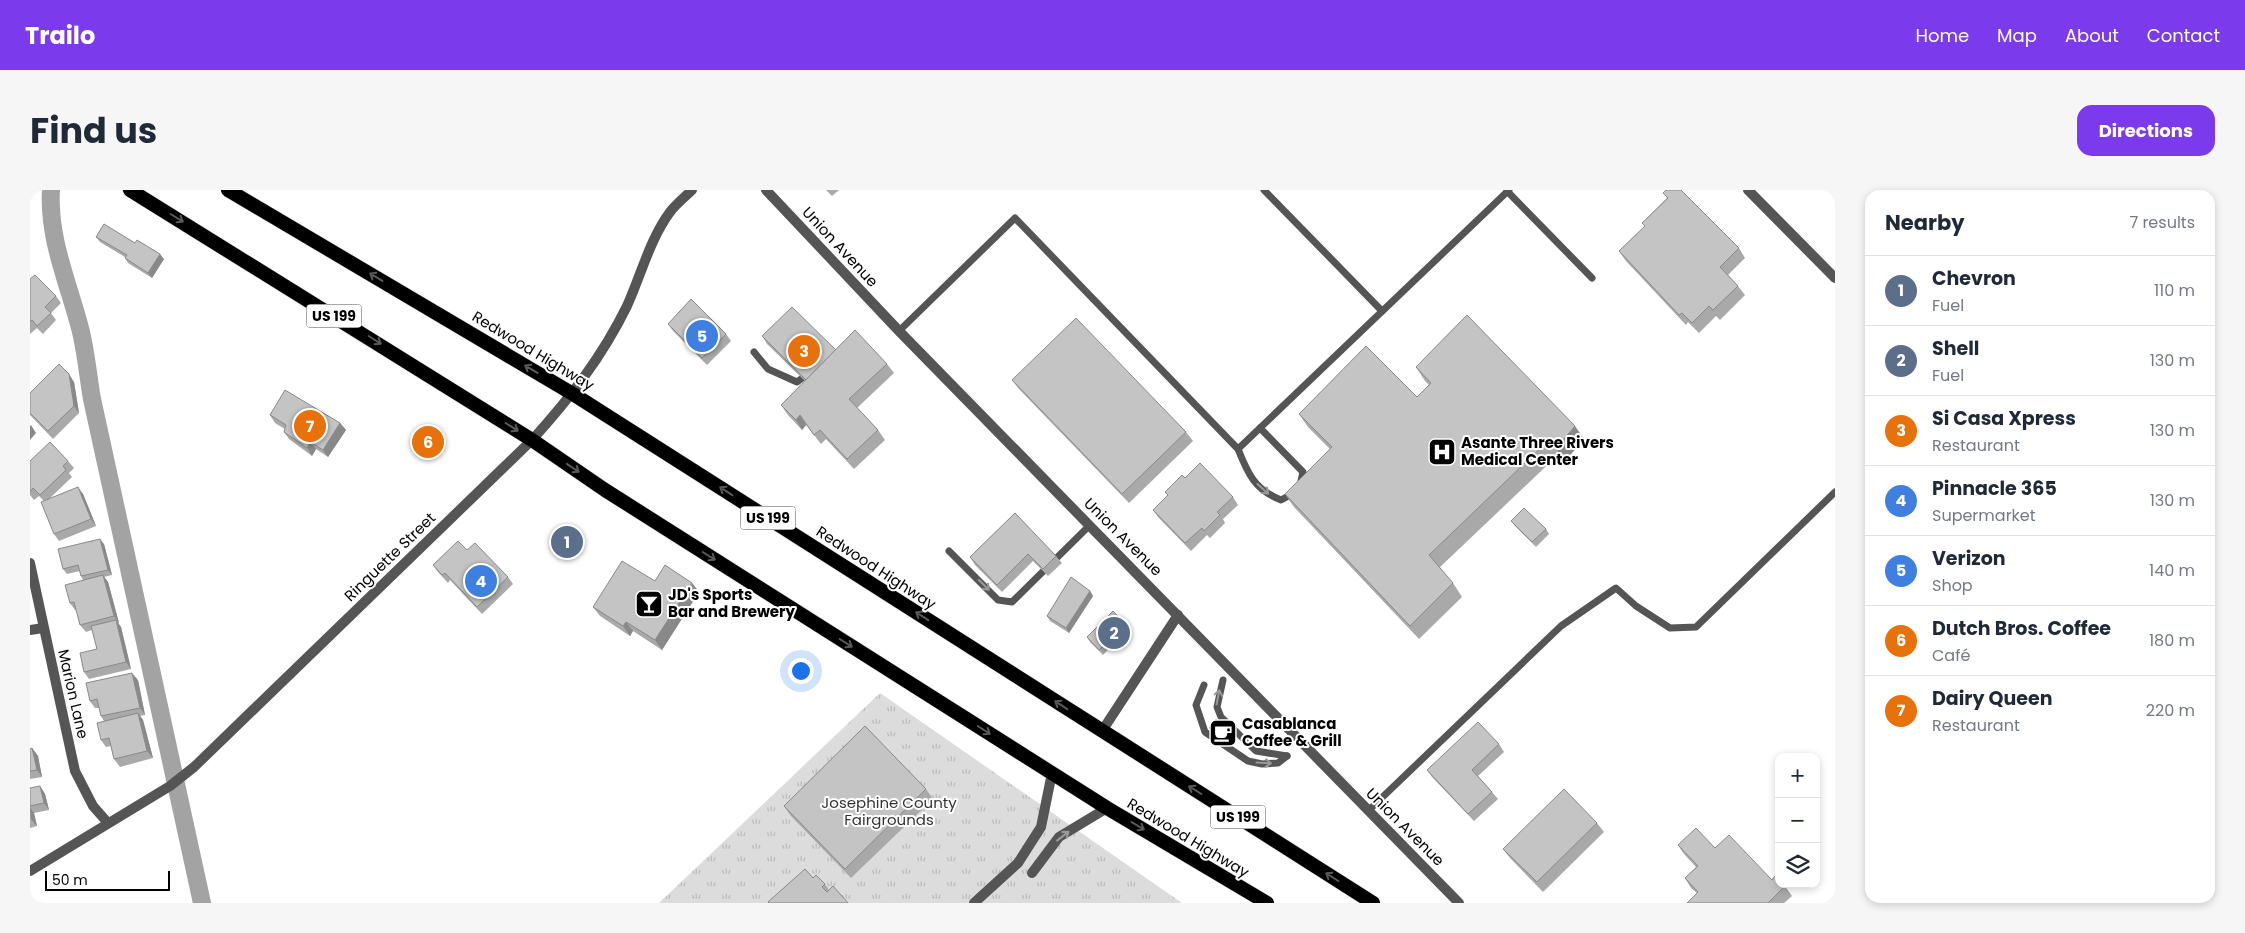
<!DOCTYPE html>
<meta charset="utf-8">
<style>
:root{--surface:#fff;--page:#f6f6f7;--text:#1f2937;--muted:#747a83;--line:#e0e1e3;--accent:#7c3aed}
body{margin:0;font-family:Poppins,sans-serif;background:var(--page);color:var(--text)}
.controls{position:absolute;right:15px;bottom:15px;display:grid;overflow:hidden;border-radius:10px;box-shadow:0 2px 8px #0003}
.controls button{width:45px;height:45px;display:grid;place-items:center;padding:0;border:0;border-bottom:1px solid var(--line);background:var(--surface);color:var(--text);font:25px sans-serif}
.scale{position:absolute;left:15px;bottom:12px;width:125px;box-sizing:border-box;padding-left:5px;border:2px solid #000;border-top:0;font-size:14px;line-height:18px;white-space:nowrap;color:#000;-webkit-text-stroke:4px #fff;paint-order:stroke}
.you{position:absolute;left:770px;top:480px;width:18px;height:18px;margin:-12px;border:4px solid #fff;border-radius:50%;background:#1a73e8;box-shadow:0 0 0 8px #1a73e833}
.badge{display:grid;place-items:center;width:32px;height:32px;border-radius:50%;background:var(--accent);color:#fff;font-size:16px;font-weight:700}
.pin{position:absolute;translate:-50% -50%;border:2px solid #fff;box-shadow:0 1px 5px #0006}
.list{margin:0;padding:0;list-style:none}
h2{display:flex;justify-content:space-between;align-items:center;height:65px;margin:0;padding:0 20px;font-size:21px}
h2 small{font-size:16px;font-weight:400;color:var(--muted)}
.list li{display:grid;grid-template-columns:32px 1fr auto;gap:15px;align-items:center;box-sizing:border-box;height:70px;padding:0 20px;border-top:1px solid var(--line)}
.list b{display:block;font-size:19px;white-space:nowrap}
.list p{margin:0;font-size:16px;white-space:nowrap;color:var(--muted)}
.list em{font-size:16px;font-style:normal;color:var(--muted)}
.icon{flex:none;width:28px;height:28px;fill:none;stroke:currentColor;stroke-width:2;stroke-linecap:round;stroke-linejoin:round}
.map{position:relative;flex:none;width:1805px;height:713px;overflow:hidden;border-radius:15px}
header{display:flex;align-items:center;gap:30px;box-sizing:border-box;height:70px;padding:0 25px;background:var(--accent);color:#fff}
header strong{font-size:24px}
nav{display:flex;gap:28px;margin-inline-start:auto;font-size:18px}
.intro{display:flex;align-items:center;justify-content:space-between;box-sizing:border-box;height:120px;padding:0 30px}
h1{margin:0;font-size:35px}
.button{padding:12px 22px;border-radius:15px;background:var(--accent);color:#fff;font-size:18px;font-weight:700}
main{display:flex;gap:30px;padding:0 30px}
aside{flex:1;background:var(--surface);border-radius:15px;box-shadow:0 2px 8px #0003}
.map>svg:first-child{display:block}
</style>
<header>
<strong>Trailo</strong>
<nav><a>Home</a><a>Map</a><a>About</a><a>Contact</a></nav>
</header>
<div class="intro"><h1>Find us</h1><a class="button">Directions</a></div>
<main>
<div class="map">
<svg width="1805" height="713" viewBox="0 0 1805 713">
<defs>
<pattern id="grass-tufts" width="24" height="20" patternUnits="userSpaceOnUse" patternTransform="scale(1.25)"><rect width="24" height="20" fill="#dcdcdc"/><path d="M3 7l-1-3M5 7V3M7 7l1-3M15 17l-1-3M17 17v-4M19 17l1-3" fill="none" stroke="#bbb"/></pattern>
</defs>
<rect width="100%" height="100%" fill="#fff"/>
<polygon fill="url(#grass-tufts)" points="850,503 1152,713 629,713"/>
<g fill="none" stroke-linecap="round" stroke-linejoin="round">
<path stroke="#a3a3a3" stroke-width="18" d="M21,0C18,48 38,92 50,138C56,161 58,186 62,209L172,713"/>
<g stroke="#dbdbdb" stroke-width="15">
<g id="trunk">
<polyline points="100,0 502,250 575,300 1077,618 1237,713"/>
<polyline points="198,0 543,204 1343,713"/>
</g>
</g>
<g stroke="#555" stroke-width="7">
<polyline points="1234,0 1352,121"/>
<polyline points="1477,1 1562,88"/>
<polyline points="869,141 985,28 1208,259 1479,0"/>
<polyline points="724,162 738,179 767,192 779,183"/>
<polyline points="1230,238 1273,282 1270,295"/>
<path d="M1208,259C1218,284 1225,300 1251,310L1264,303"/>
<polyline points="919,361 968,410 982,412 1060,335"/>
<polyline points="1193,490 1187,517 1191,527 1226,561 1257,566"/>
<polyline points="1174,495 1166,515 1175,542 1218,571 1232,574 1248,573 1257,566"/>
<polyline points="1338,621 1531,436 1586,398 1606,416 1640,438 1666,437 1805,302"/>
</g>
<g stroke="#555" stroke-width="10">
<polyline points="0,373 45,581 63,616 78,633"/>
<polyline points="0,440 13,438"/>
<polyline points="1002,683 1029,647 1077,618"/>
<polyline points="944,713 988,673 1011,637 1022,583"/>
</g>
<g stroke="#555" stroke-width="10">
<polyline points="736,0 869,141 1429,713"/>
<polyline points="1718,0 1805,88"/>
<polyline points="1072,541 1148,425"/>
<path d="M0,681L140,596L164,577L502,250C540,208 572,167 597,116C611,85 620,49 640,22C646,14 655,7 662,0"/>
</g>
<use href="#trunk" stroke="#000" stroke-width="14"/>
</g>
<g fill="#a9a9a9">
<polygon points="796,0 809,0 802,6"/>
<polygon points="1633,3 1709,58 1715,68 1698,85 1708,96 1715,105 1690,130 1686,126 1669,143 1658,132 1656,135 1596,71 1589,61 1615,36 1612,33 1637,8"/>
<polygon points="66,47 105,53 134,69 122,88 98,73 95,68 95,67 70,52"/>
<polygon points="0,89 26,106 31,113 21,123 26,130 13,144 7,138 0,144"/>
<polygon points="638,134 696,144 701,151 677,175 643,141"/>
<polygon points="732,146 806,160 857,174 864,183 827,218 848,240 855,250 824,279 796,249 791,254 776,235 772,240 758,225 751,215 775,191 737,154"/>
<polygon points="1386,177 1554,249 1535,271 1529,264 1409,378 1423,393 1432,407 1389,449 1264,317 1255,304 1300,259 1278,237 1269,224 1387,207 1399,195 1395,191"/>
<polygon points="982,190 1156,242 1163,251 1099,313 989,199"/>
<polygon points="44,192 49,223 23,249 0,225 0,203"/>
<polygon points="240,225 310,233 316,240 298,267 286,259 282,266 259,249 254,242 255,239 245,233"/>
<polygon points="0,271 38,271 44,278 39,283 42,287 19,309 53,304 66,336 29,351 24,344 14,311 9,306 4,310 0,305"/>
<polygon points="1155,288 1203,307 1208,315 1193,329 1195,333 1180,348 1177,345 1161,361 1128,327 1123,320 1138,306 1135,302"/>
<polygon points="985,323 1026,366 1032,373 1018,386 1003,371 972,402 945,375 940,367"/>
<polygon points="1481,331 1516,339 1519,344 1506,357 1485,336"/>
<polygon points="74,354 82,385 74,387 78,392 89,433 88,434 91,437 101,479 59,489 54,482 67,459 62,440 56,442 50,435 47,420 45,420 40,413 53,390 51,386 50,381 37,384 33,379"/>
<polygon points="437,360 478,387 483,394 452,424 420,390 418,393 408,382 403,375"/>
<polygon points="625,391 662,393 669,402 632,460 603,441 600,446 570,426 563,417"/>
<polygon points="1060,401 1063,406 1039,443 1020,431 1017,426"/>
<polygon points="1095,434 1099,439 1073,465 1060,452 1057,447"/>
<polygon points="108,490 115,525 110,526 113,530 123,568 90,577 84,569 81,556 76,557 71,550 74,531 71,526 69,518 65,518 60,511"/>
<polygon points="1179,538 1204,544 1206,547 1198,555 1180,540"/>
<polygon points="1469,554 1474,562 1448,586 1462,602 1468,609 1444,631 1402,587 1397,580"/>
<polygon points="2,558 8,566 12,587 0,589 0,559"/>
<polygon points="10,596 15,604 19,620 4,623 7,636 0,638 0,599"/>
<polygon points="896,599 903,609 821,688 761,626 754,616"/>
<polygon points="1567,633 1574,642 1513,702 1480,668 1473,659"/>
<polygon points="1648,655 1685,658 1742,690 1755,696 1762,706 1754,713 1657,713 1667,703 1661,698 1655,688 1666,677 1654,664"/>
<polygon points="783,688 795,694 799,700 818,713 739,713"/>
</g>
<g fill="#898989">
<polygon points="130,64 134,69 122,88 118,83"/>
<polygon points="39,184 44,192 49,223 44,216"/>
<polygon points="770,225 776,235 772,240 766,230"/>
<polygon points="310,233 316,240 298,267 293,260"/>
<polygon points="1,235 6,243 0,250 0,236"/>
<polygon points="1545,236 1554,249 1535,271 1526,258"/>
<polygon points="280,252 286,259 282,266 277,258"/>
<polygon points="48,297 53,304 66,336 61,329"/>
<polygon points="70,349 74,354 82,385 78,380"/>
<polygon points="73,385 78,392 89,433 84,426"/>
<polygon points="662,393 669,402 632,460 625,450"/>
<polygon points="1060,401 1063,406 1039,443 1036,438"/>
<polygon points="86,430 91,437 101,479 96,472"/>
<polygon points="596,432 603,441 600,446 593,436"/>
<polygon points="102,483 108,490 115,525 110,518"/>
<polygon points="108,523 113,530 123,568 117,561"/>
<polygon points="2,558 8,566 12,587 7,580"/>
<polygon points="10,596 15,604 19,620 14,613"/>
<polygon points="0,618 4,623 7,636 1,629"/>
</g>
<g fill="#c4c4c4" stroke="#898989">
<polygon points="1636,0 1651,0 1709,58 1690,77 1708,96 1683,120 1679,116 1662,133 1652,123 1649,125 1589,61 1615,36 1612,33 1638,8 1633,3"/>
<polygon points="74,34 105,53 107,50 130,64 118,83 95,68 97,65 66,47"/>
<polygon points="5,85 26,106 15,117 21,123 7,136 2,130 0,132 0,89"/>
<polygon points="661,109 696,144 672,168 638,134"/>
<polygon points="762,117 806,160 776,190 732,146"/>
<polygon points="1437,125 1545,236 1526,258 1519,250 1399,365 1423,393 1380,436 1255,304 1302,257 1269,224 1336,156 1387,207 1401,193 1386,177"/>
<polygon points="1046,128 1156,242 1092,304 982,190"/>
<polygon points="825,140 857,174 819,209 848,240 817,269 790,240 784,245 770,225 766,230 751,215"/>
<polygon points="29,174 39,184 44,216 18,241 0,223 0,203"/>
<polygon points="255,200 310,233 293,260 280,252 277,258 254,242 256,235 240,225"/>
<polygon points="20,252 38,271 33,276 36,280 10,305 3,298 0,302 0,271"/>
<polygon points="1170,273 1203,307 1187,322 1190,325 1174,341 1172,338 1155,353 1123,320 1138,305 1135,302 1152,285 1155,288"/>
<polygon points="48,297 61,329 24,344 11,312"/>
<polygon points="1494,318 1516,339 1502,352 1481,331"/>
<polygon points="985,323 1026,366 1013,379 998,364 967,395 940,367"/>
<polygon points="70,349 78,380 51,386 48,375 33,379 28,359"/>
<polygon points="428,351 437,360 445,353 478,387 447,417 415,383 412,385 403,375"/>
<polygon points="592,371 625,391 635,375 662,393 625,450 596,432 593,436 563,417"/>
<polygon points="73,385 84,426 50,435 44,412 40,413 35,395"/>
<polygon points="1041,387 1060,401 1036,438 1017,426"/>
<polygon points="1083,421 1095,434 1069,460 1057,447"/>
<polygon points="86,430 96,472 54,482 50,463 67,459 61,436"/>
<polygon points="102,483 110,518 71,526 67,509 60,511 56,493"/>
<polygon points="108,523 117,561 84,569 79,548 71,550 67,533"/>
<polygon points="1186,529 1204,544 1196,552 1179,538"/>
<polygon points="1448,532 1469,554 1442,580 1462,602 1438,624 1397,580"/>
<polygon points="835,536 896,599 815,679 754,616"/>
<polygon points="2,558 7,580 0,581 0,559"/>
<polygon points="10,596 14,613 0,616 0,598"/>
<polygon points="1534,599 1567,633 1507,692 1473,659"/>
<polygon points="1666,638 1685,658 1699,645 1742,690 1745,686 1749,690 1749,694 1753,694 1755,696 1738,713 1657,713 1668,702 1655,688 1668,676 1648,655"/>
<polygon points="775,679 783,688 786,685 795,694 792,697 797,702 803,696 818,713 739,713 738,712"/>
</g>
<defs><path id="oneway-shaft" d="M-6 0H5M1.5-3L5.5 0L1.5 3" fill="none" stroke-width="1.6" stroke-linecap="round" stroke-linejoin="round" transform="scale(1.25)"/></defs>
<g stroke="#595959">
<use href="#oneway-shaft" transform="translate(147 28) rotate(32)"/>
<use href="#oneway-shaft" transform="translate(346 87) rotate(-149)"/>
<use href="#oneway-shaft" transform="translate(345 150) rotate(32)"/>
<use href="#oneway-shaft" transform="translate(501 179) rotate(-149)"/>
<use href="#oneway-shaft" transform="translate(482 237) rotate(32)"/>
<use href="#oneway-shaft" transform="translate(543 278) rotate(34)"/>
<use href="#oneway-shaft" transform="translate(696 301) rotate(-147)"/>
<use href="#oneway-shaft" transform="translate(679 366) rotate(32)"/>
<use href="#oneway-shaft" transform="translate(892 426) rotate(-147)"/>
<use href="#oneway-shaft" transform="translate(816 453) rotate(32)"/>
<use href="#oneway-shaft" transform="translate(1031 515) rotate(-147)"/>
<use href="#oneway-shaft" transform="translate(954 540) rotate(32)"/>
<use href="#oneway-shaft" transform="translate(1165 600) rotate(-148)"/>
<use href="#oneway-shaft" transform="translate(1108 636) rotate(31)"/>
<use href="#oneway-shaft" transform="translate(1302 687) rotate(-148)"/>
</g>
<g stroke="#999">
<use href="#oneway-shaft" transform="translate(1233 299) rotate(42)"/>
<use href="#oneway-shaft" transform="translate(954 395) rotate(45)"/>
<use href="#oneway-shaft" transform="translate(1188 507) rotate(-79)"/>
<use href="#oneway-shaft" transform="translate(1234 573) rotate(3)"/>
<use href="#oneway-shaft" transform="translate(1033 646) rotate(-38)"/>
</g>
<defs>
<g id="hospital-square" transform="scale(1.4375)"><rect x="-9" y="-9" width="18" height="18" rx="4" fill="#000" stroke="#fff"/><path d="M-5-5h3v3.5h4V-5h3V5h-3V1.5h-4V5h-3Z" fill="#fff"/></g>
<g id="bar-square" transform="scale(1.4375)"><rect x="-9" y="-9" width="18" height="18" rx="4" fill="#000" stroke="#fff"/><path d="M-6-5H6L.8 .8V4.5H3.5V6h-7V4.5H-.8V.8Z" fill="#fff"/></g>
<g id="cafe-square" transform="scale(1.4375)"><rect x="-9" y="-9" width="18" height="18" rx="4" fill="#000" stroke="#fff"/><path d="M-5.5-4.5H6V0H3Q3 3.5 0 3.5H-2.5Q-5.5 3.5-5.5 0ZM3-3.2v2h1.7v-2ZM-6 4.5H4V6H-6Z" fill="#fff"/></g>
</defs>
<g fill-rule="evenodd">
<use href="#hospital-square" x="1412" y="262"/>
<use href="#bar-square" x="619" y="414"/>
<use href="#cafe-square" x="1193" y="543"/>
</g>
<g text-anchor="middle" stroke-width="4" stroke-linejoin="round" paint-order="stroke">
<g fill="#fff" stroke="#4c4c4c" stroke-width="1">
<rect x="276.5" y="114.5" width="55" height="23" rx="4"/>
<rect x="710.5" y="316.5" width="55" height="23" rx="4"/>
<rect x="1180.5" y="615.5" width="55" height="23" rx="4"/>
</g>
<g font-size="14" font-weight="bold" fill="#000">
<text x="304" y="131">US 199</text>
<text x="738" y="333">US 199</text>
<text x="1208" y="632">US 199</text>
</g>
<g font-size="15" fill="#000" stroke="#fff">
<text transform="translate(810 57) rotate(47)" y="5">Union Avenue</text>
<text transform="translate(503 161) rotate(31)" y="5">Redwood Highway</text>
<text transform="translate(1093 347) rotate(45)" y="5">Union Avenue</text>
<text transform="translate(360 367) rotate(-44)" y="5">Ringuette Street</text>
<text transform="translate(846 378) rotate(33)" y="5">Redwood Highway</text>
<text transform="translate(43 504) rotate(77)" y="5">Marion Lane</text>
<text transform="translate(1375 637) rotate(45)" y="5">Union Avenue</text>
<text transform="translate(1158 648) rotate(31)" y="5">Redwood Highway</text>
</g>
<g font-size="15" font-weight="bold" fill="#000" stroke="#fff" text-anchor="start">
<text x="1431" y="258">Asante Three Rivers<tspan x="1431" dy="17">Medical Center</tspan></text>
<text x="638" y="410">JD's Sports<tspan x="638" dy="17">Bar and Brewery</tspan></text>
<text x="1212" y="539">Casablanca<tspan x="1212" dy="17">Coffee &amp; Grill</tspan></text>
</g>
<g font-size="15" fill="#333" stroke="#fff">
<text x="859" y="618">Josephine County<tspan x="859" dy="17">Fairgrounds</tspan></text>
</g>
</g>
</svg>
<div class="controls">
<button>+</button>
<button>−</button>
<button><svg class="icon" aria-label="layers" viewBox="0 0 24 24"><path d="M12 4l9 5-9 5-9-5zM3 14l9 5 9-5"/></svg></button>
</div>
<div class="scale">50 m</div>
<div class="you"></div>
<div class="pin badge" style="left:537px;top:352px;background:#5c6f8a">1</div>
<div class="pin badge" style="left:1084px;top:443px;background:#5c6f8a">2</div>
<div class="pin badge" style="left:774px;top:161px;background:#e8710a">3</div>
<div class="pin badge" style="left:451px;top:391px;background:#3f7fe0">4</div>
<div class="pin badge" style="left:672px;top:146px;background:#3f7fe0">5</div>
<div class="pin badge" style="left:398px;top:252px;background:#e8710a">6</div>
<div class="pin badge" style="left:280px;top:236px;background:#e8710a">7</div>
</div>
<aside>
<h2>Nearby<small>7 results</small></h2>
<ul class="list">
<li><span class="badge" style="background:#5c6f8a">1</span><div><b>Chevron</b><p>Fuel</p></div><em>110 m</em></li>
<li><span class="badge" style="background:#5c6f8a">2</span><div><b>Shell</b><p>Fuel</p></div><em>130 m</em></li>
<li><span class="badge" style="background:#e8710a">3</span><div><b>Si Casa Xpress</b><p>Restaurant</p></div><em>130 m</em></li>
<li><span class="badge" style="background:#3f7fe0">4</span><div><b>Pinnacle 365</b><p>Supermarket</p></div><em>130 m</em></li>
<li><span class="badge" style="background:#3f7fe0">5</span><div><b>Verizon</b><p>Shop</p></div><em>140 m</em></li>
<li><span class="badge" style="background:#e8710a">6</span><div><b>Dutch Bros. Coffee</b><p>Café</p></div><em>180 m</em></li>
<li><span class="badge" style="background:#e8710a">7</span><div><b>Dairy Queen</b><p>Restaurant</p></div><em>220 m</em></li>
</ul>
</aside>
</main>
